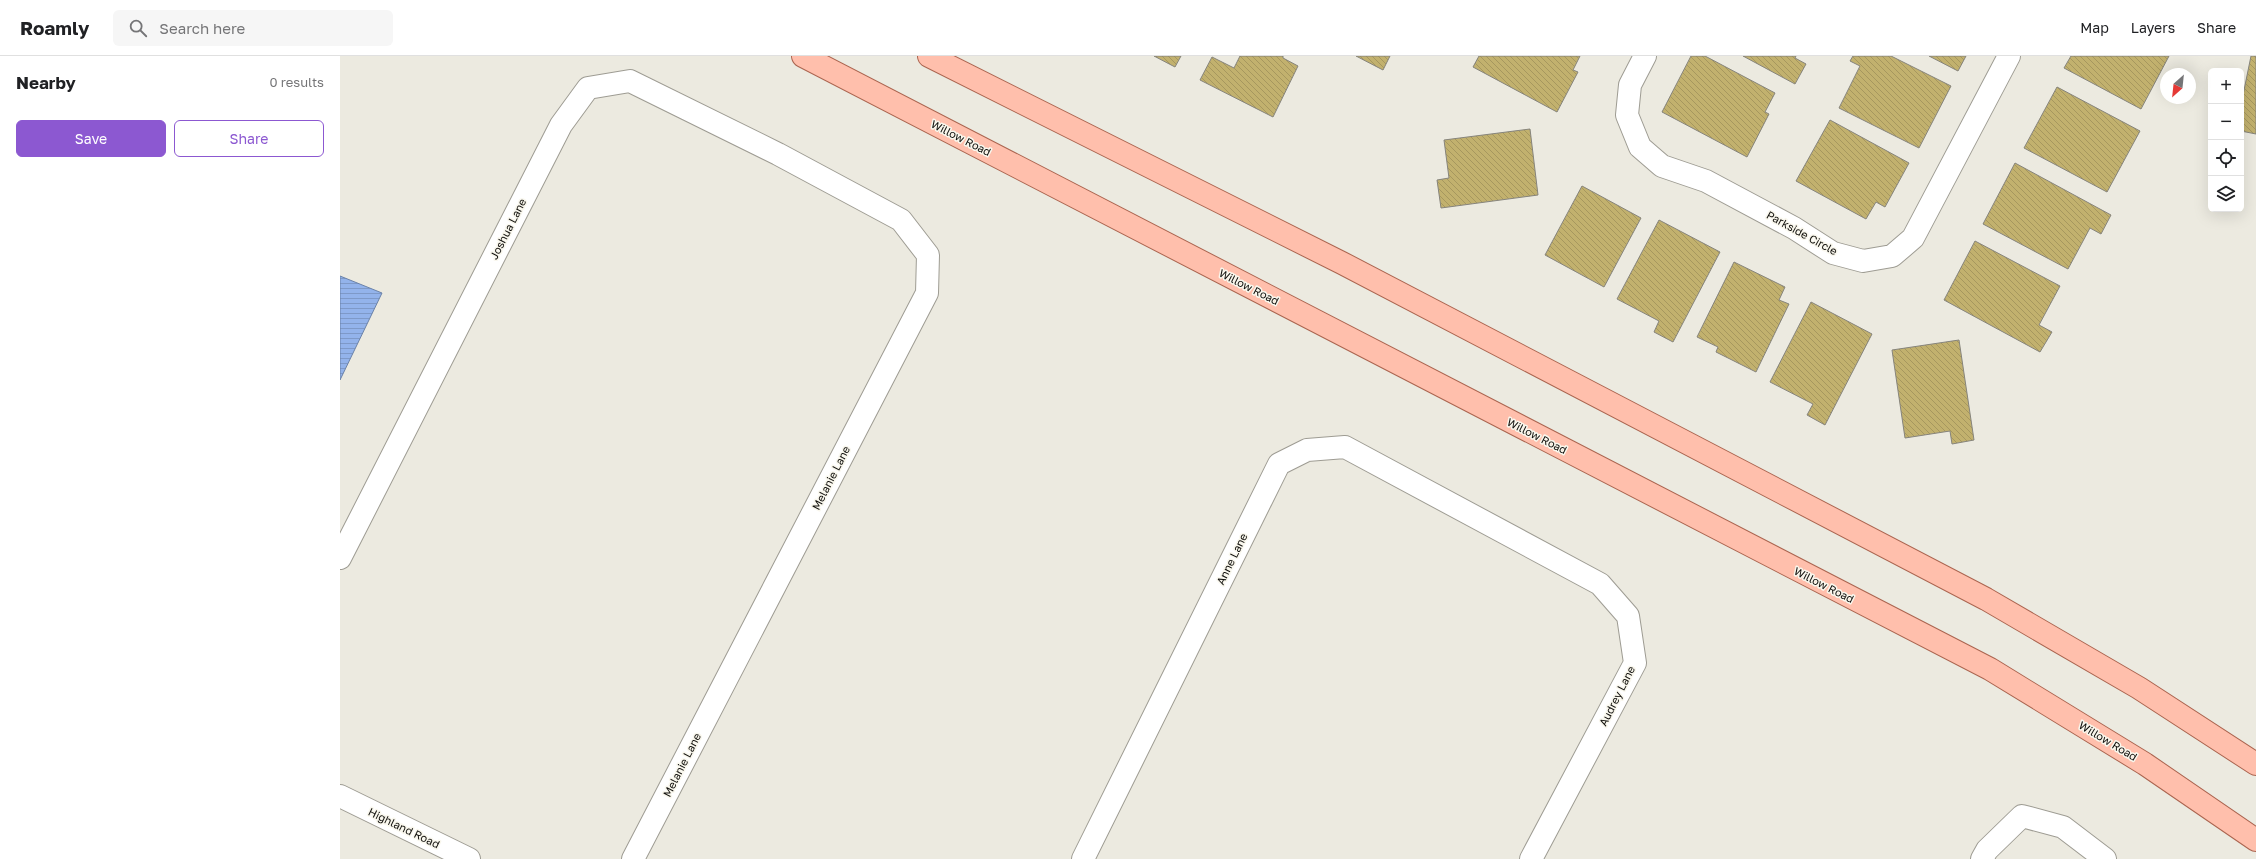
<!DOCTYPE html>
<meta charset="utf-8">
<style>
:root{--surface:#fff;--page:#f6f6f6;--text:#202124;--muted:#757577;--line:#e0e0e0;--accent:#8c58d1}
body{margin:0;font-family:"Golos Text",sans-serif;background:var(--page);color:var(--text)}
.controls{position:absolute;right:12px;top:12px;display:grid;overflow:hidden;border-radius:6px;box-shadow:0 4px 16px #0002}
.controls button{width:36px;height:36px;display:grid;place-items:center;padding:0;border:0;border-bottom:1px solid var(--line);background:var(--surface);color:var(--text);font:20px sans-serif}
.compass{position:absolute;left:1820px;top:12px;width:36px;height:36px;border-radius:50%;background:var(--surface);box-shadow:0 4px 16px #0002;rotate:207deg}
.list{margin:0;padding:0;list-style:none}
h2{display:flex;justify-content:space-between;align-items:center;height:52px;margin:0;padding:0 16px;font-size:17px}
h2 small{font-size:13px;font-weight:400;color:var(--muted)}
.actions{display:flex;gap:8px;padding:12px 16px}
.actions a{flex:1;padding:9px 0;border:1px solid var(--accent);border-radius:6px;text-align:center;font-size:14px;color:var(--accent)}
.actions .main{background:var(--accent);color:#fff}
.icon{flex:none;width:22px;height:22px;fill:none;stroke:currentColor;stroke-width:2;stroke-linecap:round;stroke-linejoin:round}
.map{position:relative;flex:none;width:1916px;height:803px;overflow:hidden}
header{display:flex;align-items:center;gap:24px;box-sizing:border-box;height:56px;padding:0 20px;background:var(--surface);border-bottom:1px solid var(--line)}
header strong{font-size:19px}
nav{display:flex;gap:22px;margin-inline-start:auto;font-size:14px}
.search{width:280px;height:36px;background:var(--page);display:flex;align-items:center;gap:10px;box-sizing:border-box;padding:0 14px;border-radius:6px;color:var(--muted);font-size:15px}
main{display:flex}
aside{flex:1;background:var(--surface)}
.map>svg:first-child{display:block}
</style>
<header>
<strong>Roamly</strong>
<div class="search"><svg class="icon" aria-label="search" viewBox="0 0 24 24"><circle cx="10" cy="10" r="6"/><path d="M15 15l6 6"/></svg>Search here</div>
<nav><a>Map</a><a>Layers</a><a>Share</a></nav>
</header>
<main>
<aside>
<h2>Nearby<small>0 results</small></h2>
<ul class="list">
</ul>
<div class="actions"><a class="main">Save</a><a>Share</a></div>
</aside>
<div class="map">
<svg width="1916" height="803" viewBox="0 0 1916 803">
<defs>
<pattern id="water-rules" width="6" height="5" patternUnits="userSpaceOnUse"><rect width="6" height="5" fill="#93b3eb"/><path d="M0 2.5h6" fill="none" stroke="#7e99c8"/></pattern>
<pattern id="building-back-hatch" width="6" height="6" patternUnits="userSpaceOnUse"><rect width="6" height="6" fill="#c2b16e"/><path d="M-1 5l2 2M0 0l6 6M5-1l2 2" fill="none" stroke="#a6975e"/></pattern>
</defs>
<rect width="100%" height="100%" fill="#eceae0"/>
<polygon fill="url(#water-rules)" stroke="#6b82a8" points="0,220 42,237 0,324"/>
<g fill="url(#building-back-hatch)" stroke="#86847c">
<polygon points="814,0 841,0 835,11"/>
<polygon points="900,0 943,0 943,2 958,10 933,61 860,24 872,1 894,12"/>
<polygon points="1016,0 1050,0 1043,14"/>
<polygon points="1139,0 1240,0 1233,14 1238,16 1217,56 1133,11"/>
<polygon points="1351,0 1365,0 1435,37 1425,56 1429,58 1407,101 1322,56"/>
<polygon points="1403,0 1456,0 1455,2 1466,8 1455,28"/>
<polygon points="1513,0 1551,0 1611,30 1579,92 1499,52 1520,10 1510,5"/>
<polygon points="1589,0 1626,0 1618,15"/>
<polygon points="1731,0 1829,0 1801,53 1724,12"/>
<polygon points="1911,0 1916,0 1916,78 1901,75 1901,49"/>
<polygon points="1717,31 1800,75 1767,136 1684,92"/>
<polygon points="1490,64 1569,107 1545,151 1536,146 1526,163 1456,125"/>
<polygon points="1190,73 1198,139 1101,152 1097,124 1109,122 1104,84"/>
<polygon points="1675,107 1771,159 1761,178 1750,172 1728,213 1643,168"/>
<polygon points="1242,130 1301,162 1264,231 1205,199"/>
<polygon points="1319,164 1380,196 1333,286 1314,276 1319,265 1277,243"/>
<polygon points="1635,185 1720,230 1699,269 1712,276 1700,296 1604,244"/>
<polygon points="1394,206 1445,231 1439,244 1449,248 1416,316 1376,296 1378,291 1357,281"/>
<polygon points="1471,246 1532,278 1485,369 1467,359 1473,348 1430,326"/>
<polygon points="1619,284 1634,384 1612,388 1610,375 1565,382 1552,294"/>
</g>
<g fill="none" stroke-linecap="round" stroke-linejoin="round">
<g stroke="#9e9c93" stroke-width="24">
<g id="minor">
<polyline points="1305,0 1290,29 1287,59 1300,91 1322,110 1366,125 1454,172 1493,197 1523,205 1552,200 1573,182 1669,0"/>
<polyline points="0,502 221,69 248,32 290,25 438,98 561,164 588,199 587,237 293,803"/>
<polyline points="0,740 129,803"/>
<polyline points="743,803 939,408 967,394 1005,391 1260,528 1288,560 1295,607 1191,803"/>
<polyline points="1642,803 1647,794 1682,760 1723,771 1765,803"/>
</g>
</g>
<g stroke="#ab6550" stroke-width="24">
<g id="primary">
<polyline points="463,0 1650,613 1805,708 1916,784"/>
<polyline points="589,0 1002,207 1646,543 1799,632 1916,708"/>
</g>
</g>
<use href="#minor" stroke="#fff" stroke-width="22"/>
<use href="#primary" stroke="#ffbfac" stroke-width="22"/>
</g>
<g text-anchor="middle" stroke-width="3" stroke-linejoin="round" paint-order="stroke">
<g font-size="11" fill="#0f0e0b" stroke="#f9f7ed">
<text transform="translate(621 82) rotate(27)" y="4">Willow Road</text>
<text transform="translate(168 173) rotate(-63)" y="4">Joshua Lane</text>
<text transform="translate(1462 177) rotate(29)" y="4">Parkside Circle</text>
<text transform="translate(909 231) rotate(27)" y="4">Willow Road</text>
<text transform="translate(1197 380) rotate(27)" y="4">Willow Road</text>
<text transform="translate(491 422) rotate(-63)" y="4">Melanie Lane</text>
<text transform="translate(892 503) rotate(-64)" y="4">Anne Lane</text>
<text transform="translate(1484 529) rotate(27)" y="4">Willow Road</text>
<text transform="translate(1277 640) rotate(-63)" y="4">Audrey Lane</text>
<text transform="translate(1768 685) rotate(31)" y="4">Willow Road</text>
<text transform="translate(342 709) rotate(-63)" y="4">Melanie Lane</text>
<text transform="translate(64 772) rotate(26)" y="4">Highland Road</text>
</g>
</g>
</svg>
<div class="controls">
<button>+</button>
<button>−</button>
<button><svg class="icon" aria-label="locate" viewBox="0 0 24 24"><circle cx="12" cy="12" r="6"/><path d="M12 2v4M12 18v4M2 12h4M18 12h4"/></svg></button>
<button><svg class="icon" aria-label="layers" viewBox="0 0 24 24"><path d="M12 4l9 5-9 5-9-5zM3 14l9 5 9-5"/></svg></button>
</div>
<svg class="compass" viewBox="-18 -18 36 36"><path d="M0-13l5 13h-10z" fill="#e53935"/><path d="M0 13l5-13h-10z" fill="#757577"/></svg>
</div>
</main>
